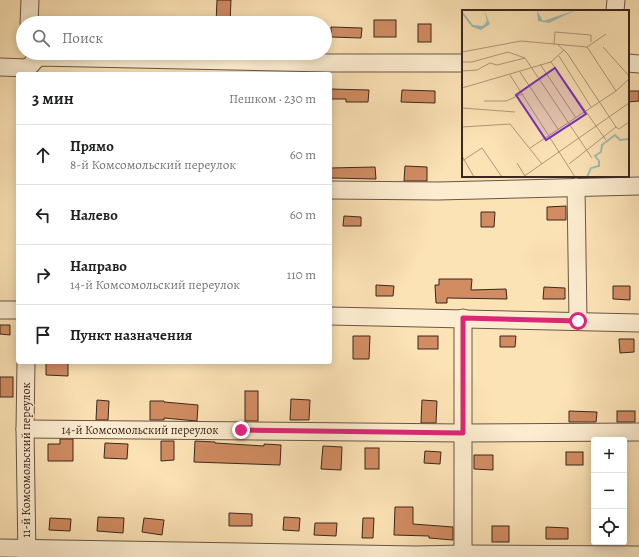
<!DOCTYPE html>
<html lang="ru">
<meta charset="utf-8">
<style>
:root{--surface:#fff;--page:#f2f2f2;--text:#202124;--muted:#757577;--line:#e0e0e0}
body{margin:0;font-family:Alegreya,serif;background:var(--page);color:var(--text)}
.controls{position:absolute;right:12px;bottom:12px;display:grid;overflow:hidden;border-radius:4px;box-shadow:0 2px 10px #0003}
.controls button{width:36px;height:36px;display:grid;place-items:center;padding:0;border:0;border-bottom:1px solid var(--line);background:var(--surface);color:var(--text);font:20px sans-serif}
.stop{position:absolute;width:12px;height:12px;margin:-9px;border:3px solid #db2777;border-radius:50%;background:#fff}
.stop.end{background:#db2777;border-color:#fff;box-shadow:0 1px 4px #0008}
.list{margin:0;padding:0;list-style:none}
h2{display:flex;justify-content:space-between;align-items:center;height:52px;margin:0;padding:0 16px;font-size:17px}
h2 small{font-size:13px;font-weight:400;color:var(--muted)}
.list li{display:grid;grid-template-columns:26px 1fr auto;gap:12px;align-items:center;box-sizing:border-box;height:60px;padding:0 16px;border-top:1px solid var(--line)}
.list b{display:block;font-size:15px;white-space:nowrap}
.list p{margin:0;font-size:13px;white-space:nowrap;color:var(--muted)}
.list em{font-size:13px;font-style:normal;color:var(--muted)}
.icon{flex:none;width:22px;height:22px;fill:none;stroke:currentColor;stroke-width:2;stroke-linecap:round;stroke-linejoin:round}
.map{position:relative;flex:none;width:639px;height:557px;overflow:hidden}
.search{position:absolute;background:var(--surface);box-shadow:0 2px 10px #0003;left:16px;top:16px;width:316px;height:44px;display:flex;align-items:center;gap:10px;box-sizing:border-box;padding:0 14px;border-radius:22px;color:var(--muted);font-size:15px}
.panel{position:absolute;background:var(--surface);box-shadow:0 2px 10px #0003;left:16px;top:72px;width:316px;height:292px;border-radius:4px}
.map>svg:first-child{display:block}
</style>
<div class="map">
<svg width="639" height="557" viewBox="0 0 639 557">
<rect width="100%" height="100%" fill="#fce3b6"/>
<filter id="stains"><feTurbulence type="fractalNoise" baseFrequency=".005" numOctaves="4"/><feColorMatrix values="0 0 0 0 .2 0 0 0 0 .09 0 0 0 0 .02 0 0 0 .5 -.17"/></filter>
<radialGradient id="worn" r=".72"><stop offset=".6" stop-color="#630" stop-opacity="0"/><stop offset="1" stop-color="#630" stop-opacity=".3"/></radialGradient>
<g fill="#d18c61" stroke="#39271f">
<polygon points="217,0 231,0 230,23 216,23"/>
<rect x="374" y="20" width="22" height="17"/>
<rect x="418" y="24" width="13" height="18"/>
<polygon points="331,27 362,28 361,38 331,37"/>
<polygon points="330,89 369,90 368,102 346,102 346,99 330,99"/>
<polygon points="402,90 435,91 435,103 401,102"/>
<polygon points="628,91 639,91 639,101 628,102"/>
<polygon points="405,166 427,167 427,181 404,181"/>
<polygon points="375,167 376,179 330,178 330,168"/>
<polygon points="566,206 566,220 547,220 547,207"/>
<polygon points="481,212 495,212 494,227 481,227"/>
<polygon points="344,216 361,217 361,226 343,226"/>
<polygon points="439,279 472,279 471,290 506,289 507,299 447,298 447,303 436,303 435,285 439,285"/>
<polygon points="376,285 394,286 393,296 376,296"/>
<polygon points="613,286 630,286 630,300 613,299"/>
<polygon points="544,287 565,288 565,299 543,299"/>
<polygon points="0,325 10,325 10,335 0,334"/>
<polygon points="353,336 370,336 369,359 353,359"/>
<rect x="418" y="336" width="20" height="13"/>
<polygon points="500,336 516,336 515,347 500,347"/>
<polygon points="619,339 634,339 634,352 620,353"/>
<polygon points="46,362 68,362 68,376 46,375"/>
<rect x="0" y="377" width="13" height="20"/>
<rect x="245" y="391" width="13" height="30"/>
<polygon points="291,399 310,400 309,420 290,420"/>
<polygon points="97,400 109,401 108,420 96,420"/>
<polygon points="422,400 437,401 436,423 421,423"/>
<polygon points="150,401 164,401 164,402 198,405 197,421 164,418 164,420 150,420"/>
<polygon points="569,411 597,412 596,422 569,422"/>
<rect x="617" y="411" width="18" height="11"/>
<polygon points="60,439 73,439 73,461 48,461 48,444 60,444"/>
<polygon points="161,441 174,441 174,460 161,461"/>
<polygon points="195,441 215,442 215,443 264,446 264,444 281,445 280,465 194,462"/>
<polygon points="105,443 128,444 127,459 104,458"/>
<polygon points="323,446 342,447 341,470 321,469"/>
<rect x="365" y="448" width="14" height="21"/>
<polygon points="425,451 441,452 440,464 424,463"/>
<rect x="566" y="452" width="17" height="13"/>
<polygon points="474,455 493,455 493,470 474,469"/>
<polygon points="395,507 413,507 413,524 453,527 453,540 429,538 429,536 394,535"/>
<polygon points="229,513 252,514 252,526 229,526"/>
<polygon points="98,517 124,518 123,533 97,531"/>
<polygon points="284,517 300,518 299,531 283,530"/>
<polygon points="50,518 71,519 70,531 49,530"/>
<polygon points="144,518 164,520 162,535 142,532"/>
<polygon points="363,518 374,518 373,538 362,538"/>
<polygon points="315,523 337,523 336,536 314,535"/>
<rect x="492" y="526" width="17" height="16"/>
<polygon points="546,527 568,528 568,539 546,539"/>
</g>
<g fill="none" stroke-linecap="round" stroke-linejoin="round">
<g stroke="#6a5645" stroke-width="19">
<g id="minor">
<polyline points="615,11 616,0"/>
<polyline points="29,23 30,0"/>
<polyline points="628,63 639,64"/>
<polyline points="0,67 28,68 38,57 329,63 463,63"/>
<polyline points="576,187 578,321"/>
<polyline points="330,190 438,191 639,186"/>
<polyline points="0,310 18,310"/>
<polyline points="330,316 639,323"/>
<polyline points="26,362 25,429 27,557"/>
<polyline points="25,429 463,433 639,432"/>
<polyline points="0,548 416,555 463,554 639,555"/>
<polyline points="463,554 463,318"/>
</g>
</g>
<use href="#minor" stroke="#fdedd0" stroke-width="17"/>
</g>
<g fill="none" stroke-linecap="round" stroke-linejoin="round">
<polyline stroke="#db2777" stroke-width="5" points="241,430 463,433 463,318 578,321"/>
</g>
<g text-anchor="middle" stroke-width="3" stroke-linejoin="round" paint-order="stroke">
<g font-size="12" fill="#39271f" stroke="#fdedd0">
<text x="140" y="434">14-й Комсомольский переулок</text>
<text transform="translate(26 460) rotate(-90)" y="4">11-й Комсомольский переулок</text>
</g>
</g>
<g transform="translate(462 10)">
<rect width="167" height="167" fill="#fce3b6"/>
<path d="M22,0L28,14L19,20L10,17L0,4V1L11,15L21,16L25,11ZM75,0L81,11L114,0L87,13L76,11Z" fill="#a0bdb2"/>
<path fill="none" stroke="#a0bdb2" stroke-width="2" d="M125,167L129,158L137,156V151L133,146L139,142L140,135L153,125L158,130L167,129"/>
<path fill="none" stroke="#ae987a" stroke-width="1" d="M92,34L93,22L129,25V32M96,35L105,43L154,117M125,37L154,81M141,37L167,66M0,42L59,31L125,37L144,24M97,46L129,97M0,52H10L46,42L63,48L130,148M89,52L144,130M78,54L114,108M0,61L15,60L28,53L35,55L63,48M58,62L96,119M48,65L113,167M0,78L89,52L102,40M22,91H44L60,84M0,98L53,102M0,117L48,114L80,154M68,138L154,81L167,69M0,146L12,167M0,151L20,138L40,167M55,153L63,166M107,154L154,117L157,119L167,112M61,167L167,93"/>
<path fill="#7b2cbf" fill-opacity="0.15" stroke="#7b2cbf" stroke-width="2" d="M93,58L124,104L84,130L54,85Z"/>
<rect width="167" height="167" fill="none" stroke="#39271f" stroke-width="2"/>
</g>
<rect width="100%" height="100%" filter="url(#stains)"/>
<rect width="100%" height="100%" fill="url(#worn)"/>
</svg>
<div class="controls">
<button>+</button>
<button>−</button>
<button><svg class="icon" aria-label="locate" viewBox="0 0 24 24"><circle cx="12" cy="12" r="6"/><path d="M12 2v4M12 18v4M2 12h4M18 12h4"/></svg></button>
</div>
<div class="stop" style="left:578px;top:321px"></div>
<div class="stop end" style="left:241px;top:430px"></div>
<div class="search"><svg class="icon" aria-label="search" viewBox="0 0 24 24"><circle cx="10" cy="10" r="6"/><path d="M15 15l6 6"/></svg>Поиск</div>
<section class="panel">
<h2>3 мин<small>Пешком · 230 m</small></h2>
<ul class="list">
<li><svg class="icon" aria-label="ahead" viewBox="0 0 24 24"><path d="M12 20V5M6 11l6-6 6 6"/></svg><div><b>Прямо</b><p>8-й Комсомольский переулок</p></div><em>60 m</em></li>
<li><svg class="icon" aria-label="left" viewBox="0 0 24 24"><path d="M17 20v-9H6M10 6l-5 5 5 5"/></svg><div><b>Налево</b></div><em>60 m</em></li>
<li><svg class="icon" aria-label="right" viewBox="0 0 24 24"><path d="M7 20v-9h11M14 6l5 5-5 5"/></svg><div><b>Направо</b><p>14-й Комсомольский переулок</p></div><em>110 m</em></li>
<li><svg class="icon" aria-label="arrive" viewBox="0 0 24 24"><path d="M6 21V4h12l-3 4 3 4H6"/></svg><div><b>Пункт назначения</b></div></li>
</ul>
</section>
</div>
